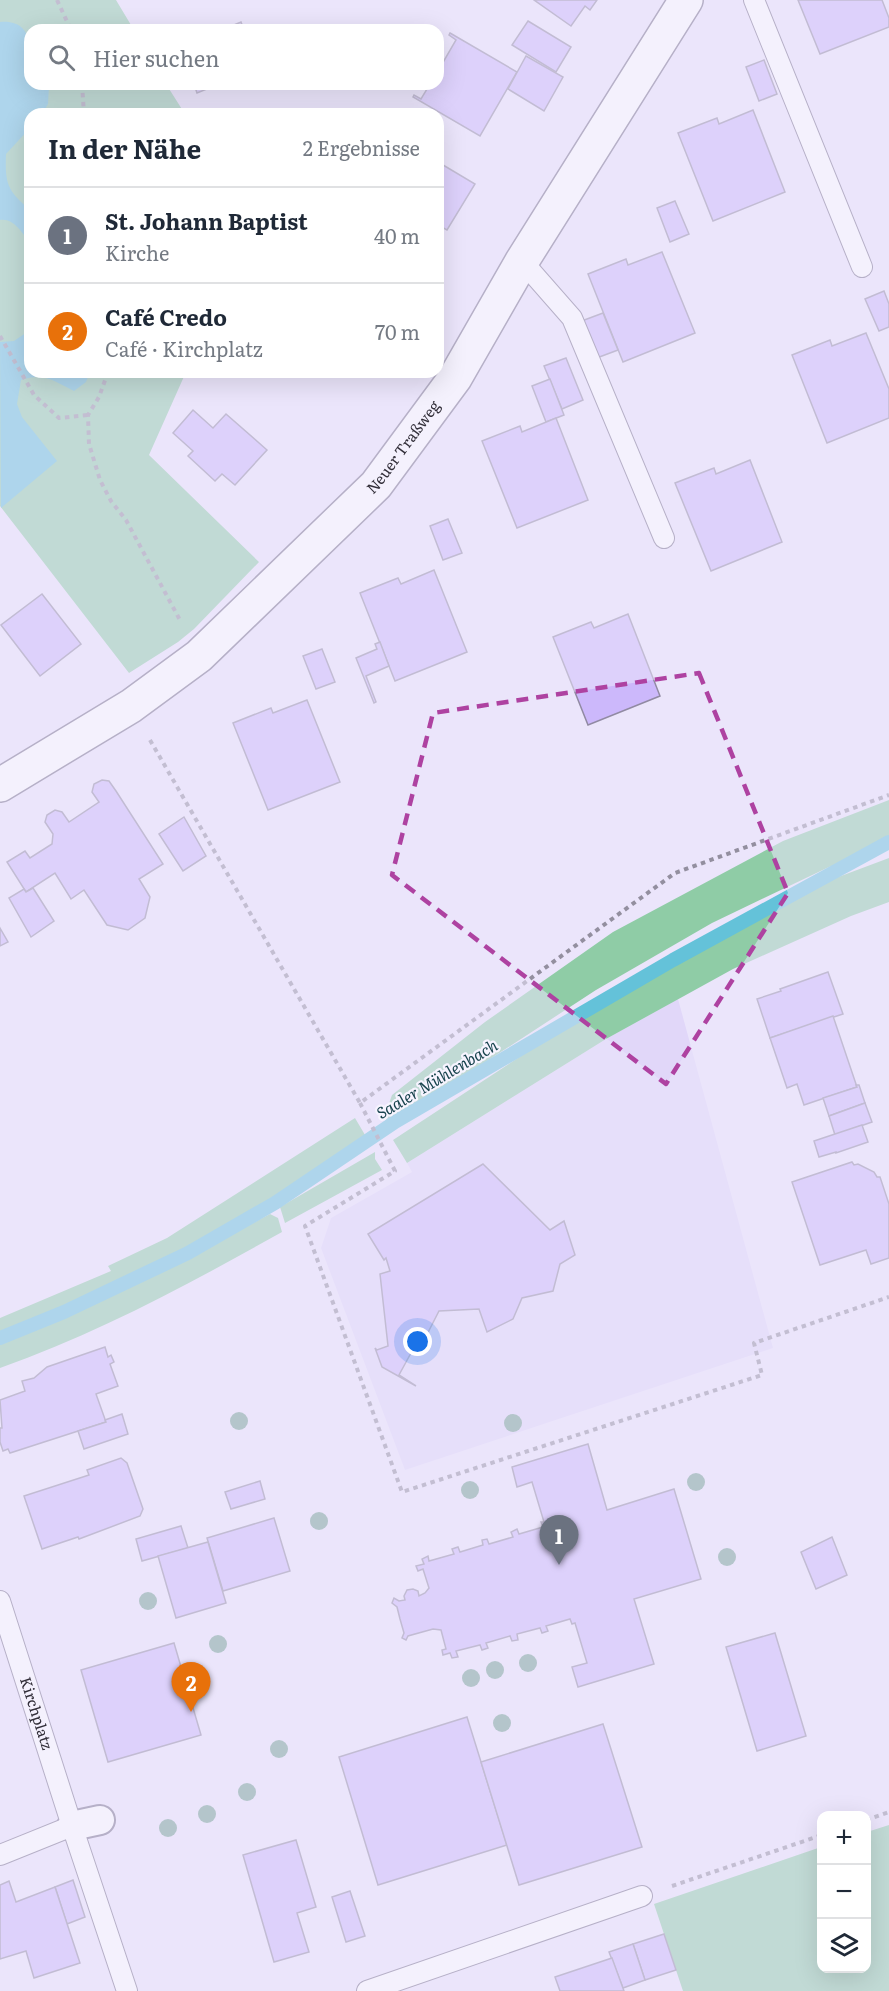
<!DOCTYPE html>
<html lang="de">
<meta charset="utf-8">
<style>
:root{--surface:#fff;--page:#f6f6f7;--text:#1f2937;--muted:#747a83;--line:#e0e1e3;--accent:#ae42a1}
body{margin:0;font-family:Literata,serif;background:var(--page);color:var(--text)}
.controls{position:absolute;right:18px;bottom:18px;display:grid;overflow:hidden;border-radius:12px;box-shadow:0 6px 24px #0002}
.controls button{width:54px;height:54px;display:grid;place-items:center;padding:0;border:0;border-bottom:2px solid var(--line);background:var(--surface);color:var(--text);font:30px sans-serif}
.you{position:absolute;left:418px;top:1342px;width:21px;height:21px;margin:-15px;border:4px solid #fff;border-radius:50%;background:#1a73e8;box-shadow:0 0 0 9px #1a73e833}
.badge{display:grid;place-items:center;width:39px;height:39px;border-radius:50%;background:var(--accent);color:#fff;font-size:20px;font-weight:700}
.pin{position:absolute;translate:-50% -50px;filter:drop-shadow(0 2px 3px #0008)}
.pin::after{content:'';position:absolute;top:32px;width:21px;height:18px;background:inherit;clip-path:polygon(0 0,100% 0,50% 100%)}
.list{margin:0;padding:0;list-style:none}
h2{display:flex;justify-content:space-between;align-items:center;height:78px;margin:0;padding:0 24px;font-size:26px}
h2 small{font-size:20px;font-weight:400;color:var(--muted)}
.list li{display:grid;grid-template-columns:39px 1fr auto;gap:18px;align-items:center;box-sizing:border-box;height:96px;padding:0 24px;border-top:2px solid var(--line)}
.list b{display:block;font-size:22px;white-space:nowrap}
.list p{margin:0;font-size:20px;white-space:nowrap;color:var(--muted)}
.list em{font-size:20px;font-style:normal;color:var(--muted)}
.icon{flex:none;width:33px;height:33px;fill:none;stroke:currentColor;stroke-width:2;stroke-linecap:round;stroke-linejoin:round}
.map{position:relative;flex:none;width:889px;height:1991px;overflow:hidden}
.search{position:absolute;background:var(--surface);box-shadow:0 6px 24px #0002;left:24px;top:24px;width:420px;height:66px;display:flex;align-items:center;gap:15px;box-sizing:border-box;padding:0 21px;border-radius:18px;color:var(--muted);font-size:22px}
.panel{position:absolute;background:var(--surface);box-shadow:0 6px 24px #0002;left:24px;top:108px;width:420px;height:270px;border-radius:18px}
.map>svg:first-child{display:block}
</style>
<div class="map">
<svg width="889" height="1991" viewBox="0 0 889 1991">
<rect width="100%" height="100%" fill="#ebe5fb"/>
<polygon fill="#e1d7f9" points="678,999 773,1348 405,1470 321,1248 331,1218 412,1172 407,1163 606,1039"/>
<g fill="#8fcca6">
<polygon points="0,0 116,0 134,30 30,30 30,84 166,84 185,114 30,114 30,372 186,372 149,455 259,562 194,629 178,642 129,673 0,506"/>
<polygon points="889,800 889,844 829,867 712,923 596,990 386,1127 386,1112 392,1095 485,1022 613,932 783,841"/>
<polygon points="889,858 889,902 851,916 733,969 606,1039 407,1163 393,1140 600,1004 719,933 833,879"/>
<polygon points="355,1118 368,1140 181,1253 61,1309 0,1333 0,1318 111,1271 108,1266 167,1238"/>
<polygon points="375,1152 375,1159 382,1170 285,1223 280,1207"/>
<path d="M270,1214L278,1218L282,1232C191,1283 99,1333 0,1368V1344L66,1317L198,1252Z"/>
<polygon points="889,1825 889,1991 683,1991 654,1904 821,1847 822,1968 866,1968 867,1832"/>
</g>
<g fill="#64c2d9">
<path d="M0,22C38,19 30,58 30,84H49V86L48,104L42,114H30V128L6,154C5,184 7,190 30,210V243C22,233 14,218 0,220Z"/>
<path d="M30,330V372H90L86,382L74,391C54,381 44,372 21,380L17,404L22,417L57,461L1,508L0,342L14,341Z"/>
</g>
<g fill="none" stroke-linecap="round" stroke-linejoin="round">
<polyline stroke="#64c2d9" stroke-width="14" points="0,1338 64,1312 188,1253 275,1203 395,1122 673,960 889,842"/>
</g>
<g fill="#ccb8fb" stroke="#918aa3" stroke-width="1.5">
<polygon points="534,0 597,0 590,10 585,6 571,26"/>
<polygon points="798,0 882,0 889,18 889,27 820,54"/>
<polygon points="528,21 571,47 556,72 512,45"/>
<polygon points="241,22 244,30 222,30"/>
<polygon points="450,33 517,72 480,136 413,97 414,95 421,99 430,84 438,84 438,71 456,40 449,35"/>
<polygon points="526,56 563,77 544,111 508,89"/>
<polygon points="764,60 777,94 759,101 746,67"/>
<polygon points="194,84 219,84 197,93"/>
<polygon points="753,110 785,192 713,221 678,133 717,118 719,124"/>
<polygon points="438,162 475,184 447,230 438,225"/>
<polygon points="675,201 689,234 670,242 657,208"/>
<polygon points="662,252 695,333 623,362 588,274 626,259 628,265"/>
<polygon points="884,291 889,304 889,327 879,331 865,299"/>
<polygon points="603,313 618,350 594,359 579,322"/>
<polygon points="866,333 889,389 889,418 827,443 792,355 830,340 832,346"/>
<polygon points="566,358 583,400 562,409 544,366"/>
<polygon points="550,379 564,415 546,422 532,386"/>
<polygon points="193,410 213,428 226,414 267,450 235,485 222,474 215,481 188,456 193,451 173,433"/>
<polygon points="556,418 588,500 517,528 482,441 520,426 522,432"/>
<polygon points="750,460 782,542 711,571 675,483 714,468 716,474"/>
<polygon points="448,519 462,553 443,560 430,526"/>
<polygon points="434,570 467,652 395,681 360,593 398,578 401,584"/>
<polygon points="42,594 81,644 40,676 1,625"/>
<polygon points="628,614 660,696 588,725 553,637 591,622 594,628"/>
<polygon points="380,642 389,666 366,676 376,702 374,703 356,658 377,649 375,644"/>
<polygon points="322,649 335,682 316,689 303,656"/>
<polygon points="307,700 340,782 268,810 233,723 271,708 273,713"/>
<polygon points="102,780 109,781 116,791 163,864 139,879 150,897 145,918 128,930 107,925 84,890 71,899 55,873 26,892 7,862 25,851 30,858 52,844 53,834 45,822 47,815 55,810 62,812 69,822 99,802 92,792 94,784"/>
<polygon points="184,817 206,856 183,871 159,834"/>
<polygon points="33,888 54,921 31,937 9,898 24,889 26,892"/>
<polygon points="0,928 8,942 0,946"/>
<polygon points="828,972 843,1014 770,1038 757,999 781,991 780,989"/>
<polygon points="833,1016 857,1087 804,1105 797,1084 787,1088 770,1038"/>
<polygon points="856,1085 859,1085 865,1103 829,1116 823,1098 857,1087"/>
<polygon points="865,1103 872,1122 835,1135 829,1116"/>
<polygon points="862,1125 868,1142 836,1153 836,1152 819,1157 814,1141"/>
<polygon points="852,1162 854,1165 858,1164 874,1172 877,1177 880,1177 889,1204 889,1258 871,1264 866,1250 820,1265 792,1182"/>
<polygon points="483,1164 550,1230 564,1221 575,1255 560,1264 553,1291 522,1298 513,1319 487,1332 479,1309 439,1311 417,1354 411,1353 399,1375 416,1386 382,1367 375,1348 377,1350 388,1346 380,1274 390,1271 386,1258 384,1260 368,1234"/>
<polygon points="105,1347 108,1357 111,1355 114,1362 110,1364 118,1386 96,1394 106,1422 10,1453 8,1449 3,1451 0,1442 0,1428 2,1428 0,1400 25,1391 22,1381 34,1378 47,1367"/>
<polygon points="122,1414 128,1434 84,1449 78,1431 106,1422 105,1420"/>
<polygon points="588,1444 607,1510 674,1489 701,1579 634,1599 654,1664 578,1687 572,1667 587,1663 575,1623 572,1624 570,1619 546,1626 548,1631 542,1633 540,1628 517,1634 518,1640 512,1641 510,1636 486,1643 488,1648 482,1650 480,1645 456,1651 458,1657 452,1658 450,1653 443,1655 442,1650 446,1649 441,1630 433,1629 408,1636 406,1640 402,1638 404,1633 400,1619 397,1607 392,1603 394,1598 399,1601 405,1600 404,1596 407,1590 413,1589 418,1591 419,1596 425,1593 429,1588 423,1569 418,1571 416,1566 424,1564 422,1559 428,1556 429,1561 454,1554 452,1549 458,1547 460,1552 483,1545 482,1540 487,1539 489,1544 513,1537 511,1532 517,1529 519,1534 543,1527 541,1522 544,1522 532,1482 517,1487 512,1467"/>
<polygon points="121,1458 127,1463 143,1509 140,1516 79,1539 78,1537 42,1549 24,1496 89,1475 87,1470"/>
<polygon points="260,1481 265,1499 231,1509 225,1492"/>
<polygon points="274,1518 290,1571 223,1591 207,1538"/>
<polygon points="181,1526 188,1548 142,1561 136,1539"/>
<polygon points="832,1537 847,1575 816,1589 801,1552"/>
<polygon points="208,1542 226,1603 176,1618 158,1556"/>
<polygon points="775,1633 806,1736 757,1751 726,1647"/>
<polygon points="174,1643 201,1735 108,1762 81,1670"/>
<polygon points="467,1717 507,1845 378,1885 339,1757"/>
<polygon points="603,1724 642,1847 519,1885 481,1762"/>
<polygon points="296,1840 316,1907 297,1913 309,1952 274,1962 243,1855"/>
<polygon points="73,1880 85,1917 67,1924 55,1887"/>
<polygon points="9,1881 16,1902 55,1887 80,1963 34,1978 26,1951 0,1959 0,1885"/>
<polygon points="350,1891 365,1936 346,1942 332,1897"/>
<polygon points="664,1934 676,1970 645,1980 633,1944"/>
<polygon points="633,1944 645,1980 623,1988 609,1952"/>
<polygon points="612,1958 624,1991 560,1991 555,1977"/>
</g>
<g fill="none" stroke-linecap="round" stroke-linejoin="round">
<g stroke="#777089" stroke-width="22">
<g id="service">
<polyline points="754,0 862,267"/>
<polyline points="522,261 572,318 664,538"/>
<path id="s1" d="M0,1601L72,1826L127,1991"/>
<polyline points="0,1855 72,1826"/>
<polyline points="367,1991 642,1896"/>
</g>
</g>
<g stroke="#777089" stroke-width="32">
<polyline id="pedestrian" points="72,1826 100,1820"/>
</g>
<g stroke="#777089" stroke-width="36">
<g id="minor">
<path id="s2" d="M0,785L131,706L199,656L376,485L455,378L522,261L686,0"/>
</g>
</g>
<g stroke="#938f9f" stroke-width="4" stroke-dasharray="4.5 4.5" stroke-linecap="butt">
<polyline points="57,0 71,30"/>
<polyline points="82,84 84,114"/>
<polyline points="0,336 34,395 59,418 88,415"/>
<polyline points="108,372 99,397 88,415 89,444 100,480 111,501 126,520 181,622"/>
<polyline points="150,740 360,1103 675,873 889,795"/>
<polyline points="360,1103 395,1171 305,1226 402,1492 762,1375 754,1343 889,1297"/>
<polyline points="866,1820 889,1812"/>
<polyline points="672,1886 822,1835"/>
</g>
<use href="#service" stroke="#fff" stroke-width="20"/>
<use href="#pedestrian" stroke="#fff" stroke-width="28"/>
<use href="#minor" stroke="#fff" stroke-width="33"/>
</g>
<g fill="#729e91">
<circle cx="239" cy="1421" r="9"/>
<circle cx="513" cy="1423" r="9"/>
<circle cx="696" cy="1482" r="9"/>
<circle cx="470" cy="1490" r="9"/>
<circle cx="319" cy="1521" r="9"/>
<circle cx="727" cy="1557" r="9"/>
<circle cx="148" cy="1601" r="9"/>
<circle cx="218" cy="1644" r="9"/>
<circle cx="528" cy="1663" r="9"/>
<circle cx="495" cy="1670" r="9"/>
<circle cx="471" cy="1678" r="9"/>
<circle cx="502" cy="1723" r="9"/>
<circle cx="279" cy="1749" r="9"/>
<circle cx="247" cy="1792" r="9"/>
<circle cx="207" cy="1814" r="9"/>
<circle cx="168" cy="1828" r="9"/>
</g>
<path d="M0 0H889V1991H0ZM699,673L788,893L666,1084L392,875L433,713Z" fill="#ebe5fb" fill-opacity=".55" fill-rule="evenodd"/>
<path fill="none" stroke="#ae42a1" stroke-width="4.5" stroke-dasharray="12 8" stroke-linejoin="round" d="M699,673L788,893L666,1084L392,875L433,713Z"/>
<g text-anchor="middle" stroke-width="4.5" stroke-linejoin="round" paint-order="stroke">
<g font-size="15" fill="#322f39" stroke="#f7f4ff">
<text dy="5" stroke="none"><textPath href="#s2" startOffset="530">Neuer Traßweg</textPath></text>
<text dy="5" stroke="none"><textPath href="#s1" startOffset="118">Kirchplatz</textPath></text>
</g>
<g font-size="16" font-style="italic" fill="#19444e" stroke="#f7f4ff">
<text transform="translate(437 1079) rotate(-31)" y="6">Saaler Mühlenbach</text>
</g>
</g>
</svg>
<div class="controls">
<button>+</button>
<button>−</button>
<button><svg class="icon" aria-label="layers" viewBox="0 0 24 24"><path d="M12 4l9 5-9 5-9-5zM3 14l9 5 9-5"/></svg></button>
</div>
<div class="you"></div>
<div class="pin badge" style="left:559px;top:1565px;background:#6b7280">1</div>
<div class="pin badge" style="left:191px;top:1712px;background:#e8710a">2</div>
<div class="search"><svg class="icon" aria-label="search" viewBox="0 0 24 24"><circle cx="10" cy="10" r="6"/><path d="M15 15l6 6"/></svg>Hier suchen</div>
<section class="panel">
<h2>In der Nähe<small>2 Ergebnisse</small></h2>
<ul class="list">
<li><span class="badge" style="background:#6b7280">1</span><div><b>St. Johann Baptist</b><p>Kirche</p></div><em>40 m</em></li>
<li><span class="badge" style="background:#e8710a">2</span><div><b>Café Credo</b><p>Café · Kirchplatz</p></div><em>70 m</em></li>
</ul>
</section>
</div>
